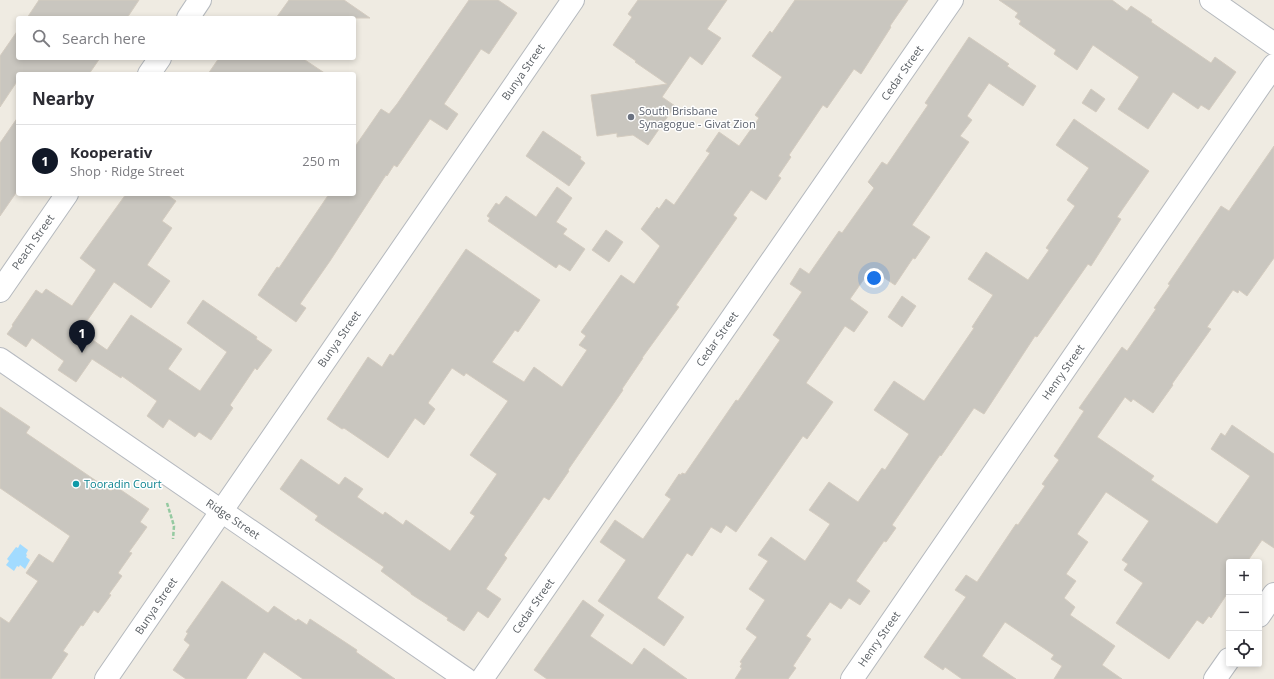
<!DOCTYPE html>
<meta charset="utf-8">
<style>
:root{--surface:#fff;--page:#f7f7f7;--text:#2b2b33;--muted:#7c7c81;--line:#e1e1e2;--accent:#111827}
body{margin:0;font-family:"Open Sans",sans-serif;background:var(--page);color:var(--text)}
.controls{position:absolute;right:12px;bottom:12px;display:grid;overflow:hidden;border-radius:4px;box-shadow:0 2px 6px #0003}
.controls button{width:36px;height:36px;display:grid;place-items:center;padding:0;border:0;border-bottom:1px solid var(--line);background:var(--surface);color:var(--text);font:20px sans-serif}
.you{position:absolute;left:874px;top:278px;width:14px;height:14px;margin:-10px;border:3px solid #fff;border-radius:50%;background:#1a73e8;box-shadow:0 0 0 6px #1a73e833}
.badge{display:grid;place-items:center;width:26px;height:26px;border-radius:50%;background:var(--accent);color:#fff;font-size:13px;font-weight:700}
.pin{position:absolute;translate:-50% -33px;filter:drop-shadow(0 1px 2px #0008)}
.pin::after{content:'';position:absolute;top:21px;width:14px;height:12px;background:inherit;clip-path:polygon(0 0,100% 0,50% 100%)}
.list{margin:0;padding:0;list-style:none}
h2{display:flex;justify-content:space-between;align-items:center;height:52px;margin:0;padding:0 16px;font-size:17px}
h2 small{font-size:13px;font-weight:400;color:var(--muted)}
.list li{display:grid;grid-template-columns:26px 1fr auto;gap:12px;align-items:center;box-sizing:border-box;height:72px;padding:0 16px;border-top:1px solid var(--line)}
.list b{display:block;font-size:15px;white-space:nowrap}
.list p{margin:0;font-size:13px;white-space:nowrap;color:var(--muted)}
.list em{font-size:13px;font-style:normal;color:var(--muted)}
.icon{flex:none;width:22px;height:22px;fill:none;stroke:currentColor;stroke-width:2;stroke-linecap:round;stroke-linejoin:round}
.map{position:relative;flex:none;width:1274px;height:679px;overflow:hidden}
.search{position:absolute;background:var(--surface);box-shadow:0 2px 6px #0003;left:16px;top:16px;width:340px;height:44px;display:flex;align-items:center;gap:10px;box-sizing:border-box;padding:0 14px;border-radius:4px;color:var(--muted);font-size:15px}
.panel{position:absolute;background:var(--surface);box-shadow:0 2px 6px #0003;left:16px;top:72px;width:340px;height:124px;border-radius:4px}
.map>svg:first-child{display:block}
</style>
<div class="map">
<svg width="1274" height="679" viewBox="0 0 1274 679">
<rect width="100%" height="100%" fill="#efebe2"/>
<polygon fill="#a2dbff" points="20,544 28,550 26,554 27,555 26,557 30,560 25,569 20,565 19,567 17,566 14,571 6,565 9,561 7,559 16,547 18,548"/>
<g fill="#c9c6bf" stroke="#d4ccc0">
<polygon points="39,0 139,0 127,18 27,18"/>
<polygon points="289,0 344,0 370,18 276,18"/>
<polygon points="469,0 498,0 517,13 489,54 481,49 444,104 458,114 447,130 430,119 397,167 394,165 387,176 386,175 330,261 300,304 306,308 296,322 258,295 277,267 279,268 329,194 354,194 354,148 381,109 389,114 397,104"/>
<polygon points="638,0 727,0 707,29 721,38 702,65 690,56 662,97 675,106 648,145 633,135 617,137 617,133 597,136 591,95 667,84 635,62 636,61 613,45 632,17 628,14"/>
<polygon points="795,0 908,0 890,26 891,27 861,74 854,69 827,108 823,105 789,155 791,157 778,176 781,178 766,200 751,190 733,215 737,218 676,305 679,307 642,358 643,358 622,389 623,390 568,470 569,471 549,500 544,497 504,555 507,558 486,589 501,599 488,618 478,611 464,631 447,620 448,618 411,594 411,593 381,571 384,567 315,520 318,516 280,489 301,459 339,485 345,477 363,489 357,497 383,515 385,512 403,525 406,520 450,551 475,516 470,513 497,474 470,455 508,401 466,373 464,376 452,368 428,403 435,409 424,425 415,418 388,458 344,428 342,429 327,419 368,357 382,367 390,354 393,356 466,249 540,300 518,332 515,330 492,362 524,382 534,367 562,387 587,350 579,345 586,336 581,332 621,275 634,284 660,246 641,229 657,207 659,209 666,199 674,205 710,153 706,151 719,132 739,146 759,118 755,115 782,77 752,56 770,31 772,33"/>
<polygon points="999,0 1112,0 1127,11 1131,6 1152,20 1151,22 1211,63 1215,57 1236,72 1209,110 1201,105 1198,109 1173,92 1148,129 1118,109 1139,77 1093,45 1077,70 1054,54 1056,50 1019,24 1021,21 1015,17 1018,13"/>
<polygon points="18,30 18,58 100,58 89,74 18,74 18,80 0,107 0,56"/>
<polygon points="969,37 1009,64 1007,66 1036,86 1023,106 989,83 967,116 972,120 960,136 969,142 912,225 930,237 915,259 913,258 895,285 871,269 850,299 868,312 854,332 845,326 806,383 833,402 807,439 803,436 736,532 726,525 721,533 711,527 692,556 687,553 657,598 684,617 664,646 598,601 626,560 600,542 615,520 643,539 671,499 665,495 679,474 681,475 682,473 685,474 736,400 738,401 780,340 773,335 802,292 790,284 800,268 809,274 839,231 842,233 874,188 868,182 882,162 887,165 928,105 925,103"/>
<polygon points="219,58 302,58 326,74 208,74"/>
<polygon points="1091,89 1105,99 1096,112 1082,103"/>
<polygon points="18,117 18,190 0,216 0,143"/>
<polygon points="1074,119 1149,171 1117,217 1121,219 1091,266 1088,264 1037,337 1035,336 984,414 974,408 941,456 940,455 892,525 896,528 886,542 884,541 856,581 870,591 860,605 849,598 841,609 830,602 806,636 811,639 793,666 796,668 788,679 735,679 742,668 740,667 742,663 740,662 757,637 746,629 765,600 749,589 768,561 758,555 771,537 805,561 830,524 809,510 829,482 858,502 882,468 885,470 909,434 874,410 894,381 924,401 974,328 972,327 993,295 968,279 986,252 1028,280 1049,250 1046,248 1075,206 1067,200 1089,168 1056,145"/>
<polygon points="543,131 581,157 580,159 585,163 569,186 526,156"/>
<polygon points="1274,146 1274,258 1247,296 1239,290 1238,293 1233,290 1207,327 1211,329 1172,384 1173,385 1153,413 1133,399 1131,402 1125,397 1097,437 1154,476 1151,480 1217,524 1250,476 1211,449 1221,433 1225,436 1232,425 1274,454 1274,548 1262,540 1247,562 1229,562 1229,591 1211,618 1209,616 1203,624 1197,620 1169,659 1116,623 1143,583 1124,570 1128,564 1122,560 1149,521 1106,492 1077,534 1088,542 1066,574 1076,581 1064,598 1075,607 1070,615 1115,646 1102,665 1122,679 1054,679 1062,666 1051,659 1054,655 1005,622 982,656 1016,679 962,679 945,667 943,670 924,657 966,597 955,590 966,575 977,582 1016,524 1018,525 1045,486 1042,484 1059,460 1054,456 1084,411 1079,408 1122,347 1127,351 1156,309 1154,308 1170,285 1168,284 1221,206 1229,211"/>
<polygon points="557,187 572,198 556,222 567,229 563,234 585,249 570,271 559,264 556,268 488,221 490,218 487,216 496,203 499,205 506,196 536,217"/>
<polygon points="126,194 166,194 176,201 162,221 172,228 147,265 170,281 151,308 114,282 80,331 107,350 131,315 182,349 168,369 200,391 227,352 187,323 203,300 257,337 256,339 272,350 257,370 255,368 230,405 233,408 211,440 199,432 195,437 169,419 163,428 147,416 157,401 122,376 121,378 92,359 76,382 58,370 64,361 32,338 26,347 7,334 13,326 12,325 36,290 42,294 46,289 72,306 96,270 80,258"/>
<polygon points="606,230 623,242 609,262 592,250"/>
<polygon points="902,296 916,306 902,327 888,317"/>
<polygon points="0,407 30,427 26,433 111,491 115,486 149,509 140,522 147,527 129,552 132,553 118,573 122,576 109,594 111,595 98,613 94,610 83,626 81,625 63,651 68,654 51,679 0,679 0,617 9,623 38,581 26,573 39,554 53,563 70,536 0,488"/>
<polygon points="222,581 268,613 274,606 296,621 298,619 307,625 310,619 357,650 356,652 395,679 303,679 264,652 246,679 186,679 173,670 190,645 184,640 188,633 186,632"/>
<polygon points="583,600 604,615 590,636 632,665 644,648 687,679 547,679 534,670"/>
</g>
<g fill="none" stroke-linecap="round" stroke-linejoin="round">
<g stroke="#b5b9be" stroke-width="24">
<g id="street">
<polyline points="1211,0 1274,44"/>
<polyline points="188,18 200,0"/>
<polyline points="149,74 160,58"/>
<polyline points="0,291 67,194"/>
<polyline points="1259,616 1274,594"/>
<polyline points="106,679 573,0"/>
<polyline points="482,679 952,0"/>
<polyline points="852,679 1274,65"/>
<polyline points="1215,679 1229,659"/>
</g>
</g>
<g stroke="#b6bac0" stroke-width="24">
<polyline id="secondary" points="0,359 466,679"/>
</g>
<polyline stroke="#95caa1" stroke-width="2.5" stroke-dasharray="4 2" stroke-linecap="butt" points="167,503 174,526 173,539"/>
<use href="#street" stroke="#fff" stroke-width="22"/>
<use href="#secondary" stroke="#fff" stroke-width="22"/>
</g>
<circle fill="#6b7280" stroke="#fff" stroke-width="1.5" cx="631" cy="117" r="4"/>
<circle fill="#0f9aa8" stroke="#fff" stroke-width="1.5" cx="76" cy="484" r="4"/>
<g text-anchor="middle" stroke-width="3" stroke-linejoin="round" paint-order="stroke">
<g font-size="11" fill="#5a5f64" stroke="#fff">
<text transform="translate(523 72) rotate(-55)" y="4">Bunya Street</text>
<text transform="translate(902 73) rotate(-55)" y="4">Cedar Street</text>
<text transform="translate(33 242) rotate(-55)" y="4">Peach Street</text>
<text transform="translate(339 339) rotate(-55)" y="4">Bunya Street</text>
<text transform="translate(717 339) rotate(-55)" y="4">Cedar Street</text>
<text transform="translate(1063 372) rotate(-55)" y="4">Henry Street</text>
<text transform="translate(233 519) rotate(34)" y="4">Ridge Street</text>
<text transform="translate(156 606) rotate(-56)" y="4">Bunya Street</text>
<text transform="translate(533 606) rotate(-55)" y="4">Cedar Street</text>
<text transform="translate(879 639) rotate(-55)" y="4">Henry Street</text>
</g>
<g font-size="11" fill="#5b616d" stroke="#fff" text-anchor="start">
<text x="639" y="115">South Brisbane<tspan x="639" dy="13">Synagogue - Givat Zion</tspan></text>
</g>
<g font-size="11" fill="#0d838f" stroke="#fff" text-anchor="start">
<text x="84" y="488">Tooradin Court</text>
</g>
</g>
</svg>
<div class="controls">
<button>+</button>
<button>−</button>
<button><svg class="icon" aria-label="locate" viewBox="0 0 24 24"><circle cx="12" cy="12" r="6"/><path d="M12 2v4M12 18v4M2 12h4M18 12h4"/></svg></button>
</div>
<div class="you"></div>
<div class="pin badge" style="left:82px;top:353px">1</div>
<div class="search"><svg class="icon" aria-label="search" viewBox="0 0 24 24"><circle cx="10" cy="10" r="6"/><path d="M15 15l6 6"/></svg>Search here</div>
<section class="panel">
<h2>Nearby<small></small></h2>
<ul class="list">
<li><span class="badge">1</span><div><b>Kooperativ</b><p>Shop · Ridge Street</p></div><em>250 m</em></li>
</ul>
</section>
</div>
